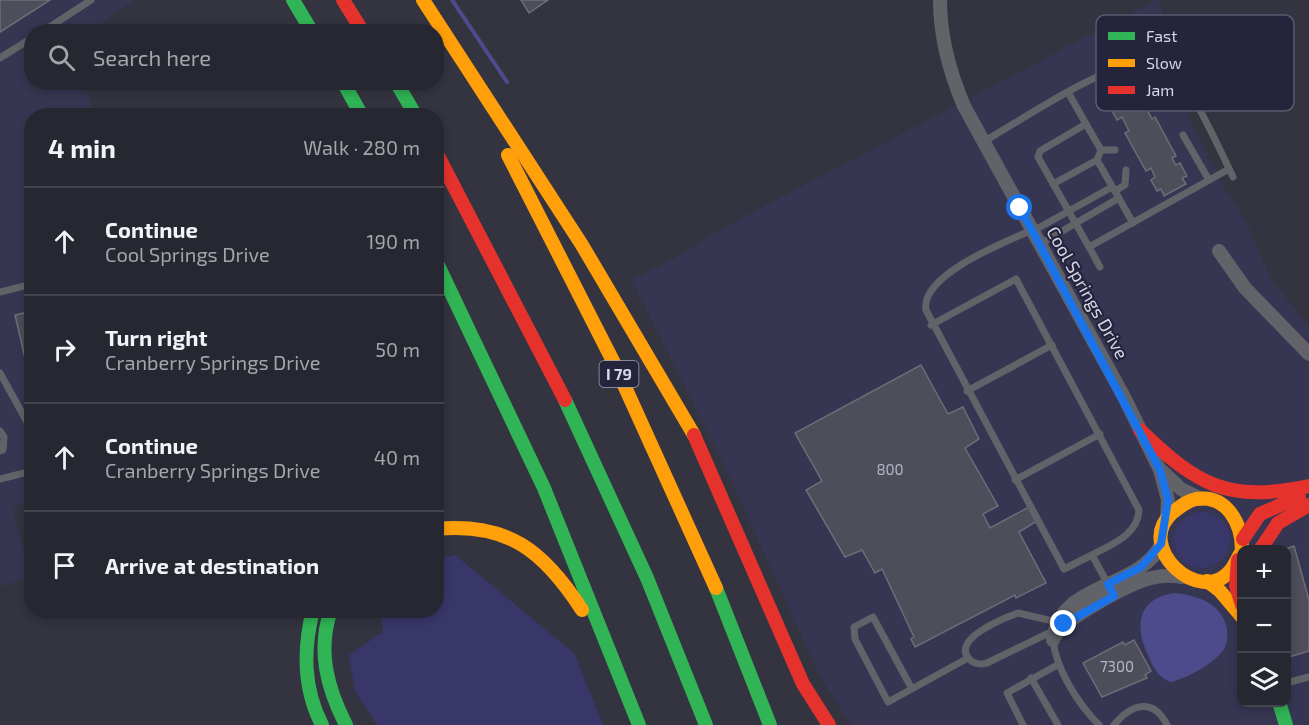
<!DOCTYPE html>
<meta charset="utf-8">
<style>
:root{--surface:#272731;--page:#2f2f39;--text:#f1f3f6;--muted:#a4a5ab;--line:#43444d}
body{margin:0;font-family:"Exo 2",sans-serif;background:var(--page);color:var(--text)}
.controls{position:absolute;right:18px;bottom:18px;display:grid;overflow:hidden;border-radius:12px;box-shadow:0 3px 9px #0003}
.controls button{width:54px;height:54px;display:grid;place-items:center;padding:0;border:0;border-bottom:2px solid var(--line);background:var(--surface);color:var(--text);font:30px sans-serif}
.stop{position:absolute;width:18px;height:18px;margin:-14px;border:4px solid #1a73e8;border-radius:50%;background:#fff}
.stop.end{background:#1a73e8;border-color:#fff;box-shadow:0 2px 6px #0008}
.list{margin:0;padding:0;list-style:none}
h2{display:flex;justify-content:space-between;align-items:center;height:78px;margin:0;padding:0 24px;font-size:26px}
h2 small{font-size:20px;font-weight:400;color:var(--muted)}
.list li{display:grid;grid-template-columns:39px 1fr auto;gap:18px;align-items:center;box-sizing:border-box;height:108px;padding:0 24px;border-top:2px solid var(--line)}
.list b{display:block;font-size:22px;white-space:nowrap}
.list p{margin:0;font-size:20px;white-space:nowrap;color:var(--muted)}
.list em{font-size:20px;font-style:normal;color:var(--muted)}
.icon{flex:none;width:33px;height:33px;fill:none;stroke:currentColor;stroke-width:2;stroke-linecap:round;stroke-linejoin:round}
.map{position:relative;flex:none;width:1309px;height:725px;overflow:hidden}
.search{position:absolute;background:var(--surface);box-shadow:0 3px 9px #0003;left:24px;top:24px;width:420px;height:66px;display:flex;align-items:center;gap:15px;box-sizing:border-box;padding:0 21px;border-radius:24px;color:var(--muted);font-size:22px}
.panel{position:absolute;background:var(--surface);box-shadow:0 3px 9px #0003;left:24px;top:108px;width:420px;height:510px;border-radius:24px}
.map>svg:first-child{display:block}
</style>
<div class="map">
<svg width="1309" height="725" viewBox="0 0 1309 725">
<rect width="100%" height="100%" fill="#343441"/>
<g fill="#363652" fill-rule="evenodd">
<polygon points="0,0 134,0 89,31 32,32 32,82 84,83 94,115 32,116 32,502 12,507 31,578 0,586"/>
<path d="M1156,0H1159L1183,105L1225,189L1247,223L1270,278L1309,326V725H851L820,676L723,463L632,280L672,260L723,228ZM1242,550H1286V702H1242Z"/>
</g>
<g fill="#393769">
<circle cx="1202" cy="540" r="28"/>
<polygon points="455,555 574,653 603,725 377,725 355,691 349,655 383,632 380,611 436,610 437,560"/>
</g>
<path fill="#4e4b8c" d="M1175,593C1198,596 1223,603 1227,630C1228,637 1227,646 1222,652C1211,665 1187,678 1171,682C1158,678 1153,667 1148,655C1134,625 1138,598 1175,593Z"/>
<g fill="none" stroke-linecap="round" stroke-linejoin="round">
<polyline stroke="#4e4b8c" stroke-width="4" points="452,0 507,82"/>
</g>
<g fill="#4e4e5a" stroke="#6d6d79" stroke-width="1.5">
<polygon points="0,0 50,0 0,32"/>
<polygon points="521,0 548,0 529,13"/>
<polygon points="1131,89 1136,98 1140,96 1152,119 1155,117 1176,156 1172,158 1176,165 1180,163 1187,176 1182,178 1186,184 1164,196 1161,189 1157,191 1151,180 1155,177 1151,168 1146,171 1125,133 1129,131 1122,117 1117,120 1108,103"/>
<polygon points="32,311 32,384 31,384 15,315"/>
<polygon points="921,365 948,414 963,407 979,439 965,448 998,506 983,514 990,528 1029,507 1037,521 1019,532 1046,583 1016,598 1015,595 915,647 911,639 914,637 882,569 875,573 862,550 845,557 806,490 822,481 795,433"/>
<polygon points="1294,546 1309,600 1309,651 1289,657 1286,647 1286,550 1283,550"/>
<polygon points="1134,640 1151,671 1145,675 1147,678 1102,697 1083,663 1123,642 1125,645"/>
</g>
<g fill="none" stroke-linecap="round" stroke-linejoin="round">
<g stroke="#626368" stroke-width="7">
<polyline points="42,32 91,0"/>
<polyline points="0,58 32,38"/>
<polyline points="1069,94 1086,124 1040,151 1038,157 1089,247 1229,169"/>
<polyline points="1086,124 1101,150 1097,160 1133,223"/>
<polyline points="1183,135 1209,180"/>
<path d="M983,142C1015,124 1109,61 1142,63C1156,64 1173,75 1183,84C1195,95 1224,158 1233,177"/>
<polyline points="1101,150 1115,150"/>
<polyline points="1053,184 1097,160"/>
<polyline points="1115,191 1125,185 1126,170"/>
<path d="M1032,230C1005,242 920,275 926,310L1064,569L1092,555"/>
<polyline points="1033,231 1112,187"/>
<polyline points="1040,244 1119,198"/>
<polyline points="1089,247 1100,267"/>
<polyline points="0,292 32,284"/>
<path d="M931,325L1016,279L1139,510C1138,535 1112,544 1092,555L1109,586"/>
<polyline points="0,373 32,431"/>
<polyline points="967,391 1052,345"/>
<polyline points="0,431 4,437 3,450 0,451"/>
<polyline points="0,479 32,471"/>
<polyline points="1015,480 1100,434"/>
<path d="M1055,630L987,663C981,665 974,664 969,659C951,639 1004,618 1018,613L1057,622"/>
<path d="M1053,640C1056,669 1078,704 1099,725"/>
<polyline points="1031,678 1058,725"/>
<polyline points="1286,683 1309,677"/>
<polyline points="912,689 873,617 854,627 855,639 888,702 968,658"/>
<polyline points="1023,725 1007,693 1059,664"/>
<path d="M1114,725C1131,704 1153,697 1167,725"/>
</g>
<g stroke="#626368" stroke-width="14">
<path d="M940,0C940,38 949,71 964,106L1123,395L1160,470L1168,500L1167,519"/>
<polyline points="1219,251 1245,288 1309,354"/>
<polyline points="1162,471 1181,489 1201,499"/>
<path d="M1056,635C1066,618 1130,583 1151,578C1162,575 1172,575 1183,577"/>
<path d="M1053,640C1059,582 1138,590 1161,545"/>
</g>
<g stroke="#30b455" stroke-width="14">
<polyline points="293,0 312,32"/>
<polyline points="343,82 362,116"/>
<polyline points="396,82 416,116"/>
<polyline points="436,261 544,488 639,725"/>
<polyline points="565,400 647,578 706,725"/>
<polyline points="716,588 770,725"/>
<path d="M313,610C303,650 303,688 322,725"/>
<path d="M331,610C317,650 327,688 346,725"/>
<polyline points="1279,702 1286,725"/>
</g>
<g stroke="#ff9f0a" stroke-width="14">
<polyline points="423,0 582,245 694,435"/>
<polyline points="508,155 615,365 716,588"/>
<path d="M436,529C508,522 544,551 582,610"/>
<path d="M1242,550C1242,524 1227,494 1196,499C1186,501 1180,507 1172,513C1134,547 1200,607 1230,571C1235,565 1238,557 1242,551"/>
<polyline points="1207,581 1220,591 1242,617"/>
</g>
<g stroke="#e5322d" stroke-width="14">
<polyline points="343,0 363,32"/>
<polyline points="436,152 565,400"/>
<path d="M1140,430C1198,486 1228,503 1309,486"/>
<polyline points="694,435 803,684 829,725"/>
<polyline points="1243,539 1260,514 1299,497"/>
<polyline points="1260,550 1278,523 1309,505"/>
<polyline points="1238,560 1236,586 1242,605"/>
</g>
</g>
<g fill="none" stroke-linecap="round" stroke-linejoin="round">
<polyline stroke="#1a73e8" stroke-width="8" points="1020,208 1160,470 1168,500 1161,544 1141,567 1108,584 1114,596 1064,624"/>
</g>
<g text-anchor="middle" stroke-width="4.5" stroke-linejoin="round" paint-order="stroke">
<g font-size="15" fill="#b4b5c4">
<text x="890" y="475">800</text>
<text x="1117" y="672">7300</text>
</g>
<rect fill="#25243d" stroke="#a1a1b4" stroke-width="1.5" x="599.5" y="361" width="39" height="26" rx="4.5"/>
<g font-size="16" font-weight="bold" fill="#d6d7e7">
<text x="619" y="380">I 79</text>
</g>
<g font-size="18" fill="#d6d7e7" stroke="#25243d">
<text transform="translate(1087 293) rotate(61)" y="6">Cool Springs Drive</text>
</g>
</g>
<rect x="1096" y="15" width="198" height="96" rx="9" fill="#25243d" stroke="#5a5a70" stroke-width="1.5"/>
<rect x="1108" y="32" width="27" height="8" fill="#30b455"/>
<rect x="1108" y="59" width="27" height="8" fill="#ff9f0a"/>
<rect x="1108" y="86" width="27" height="8" fill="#e5322d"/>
<g font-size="16" fill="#d6d7e7">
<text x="1146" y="42">Fast</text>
<text x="1146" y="69">Slow</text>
<text x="1146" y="96">Jam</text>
</g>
</svg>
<div class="controls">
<button>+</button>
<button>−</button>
<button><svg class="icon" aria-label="layers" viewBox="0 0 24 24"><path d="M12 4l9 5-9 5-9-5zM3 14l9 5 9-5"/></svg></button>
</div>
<div class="stop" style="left:1020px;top:208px"></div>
<div class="stop end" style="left:1064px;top:624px"></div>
<div class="search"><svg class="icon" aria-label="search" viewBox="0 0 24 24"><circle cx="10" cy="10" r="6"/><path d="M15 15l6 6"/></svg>Search here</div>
<section class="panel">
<h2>4 min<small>Walk · 280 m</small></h2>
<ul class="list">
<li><svg class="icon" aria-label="ahead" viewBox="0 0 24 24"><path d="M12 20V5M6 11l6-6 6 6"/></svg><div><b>Continue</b><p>Cool Springs Drive</p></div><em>190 m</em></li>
<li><svg class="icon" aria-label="right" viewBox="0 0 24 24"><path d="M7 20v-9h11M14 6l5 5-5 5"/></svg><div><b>Turn right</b><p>Cranberry Springs Drive</p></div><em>50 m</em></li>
<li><svg class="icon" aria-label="ahead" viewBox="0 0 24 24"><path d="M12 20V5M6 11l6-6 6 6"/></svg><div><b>Continue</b><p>Cranberry Springs Drive</p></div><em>40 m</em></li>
<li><svg class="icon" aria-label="arrive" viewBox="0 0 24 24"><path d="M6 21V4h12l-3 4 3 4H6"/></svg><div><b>Arrive at destination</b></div></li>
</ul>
</section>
</div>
